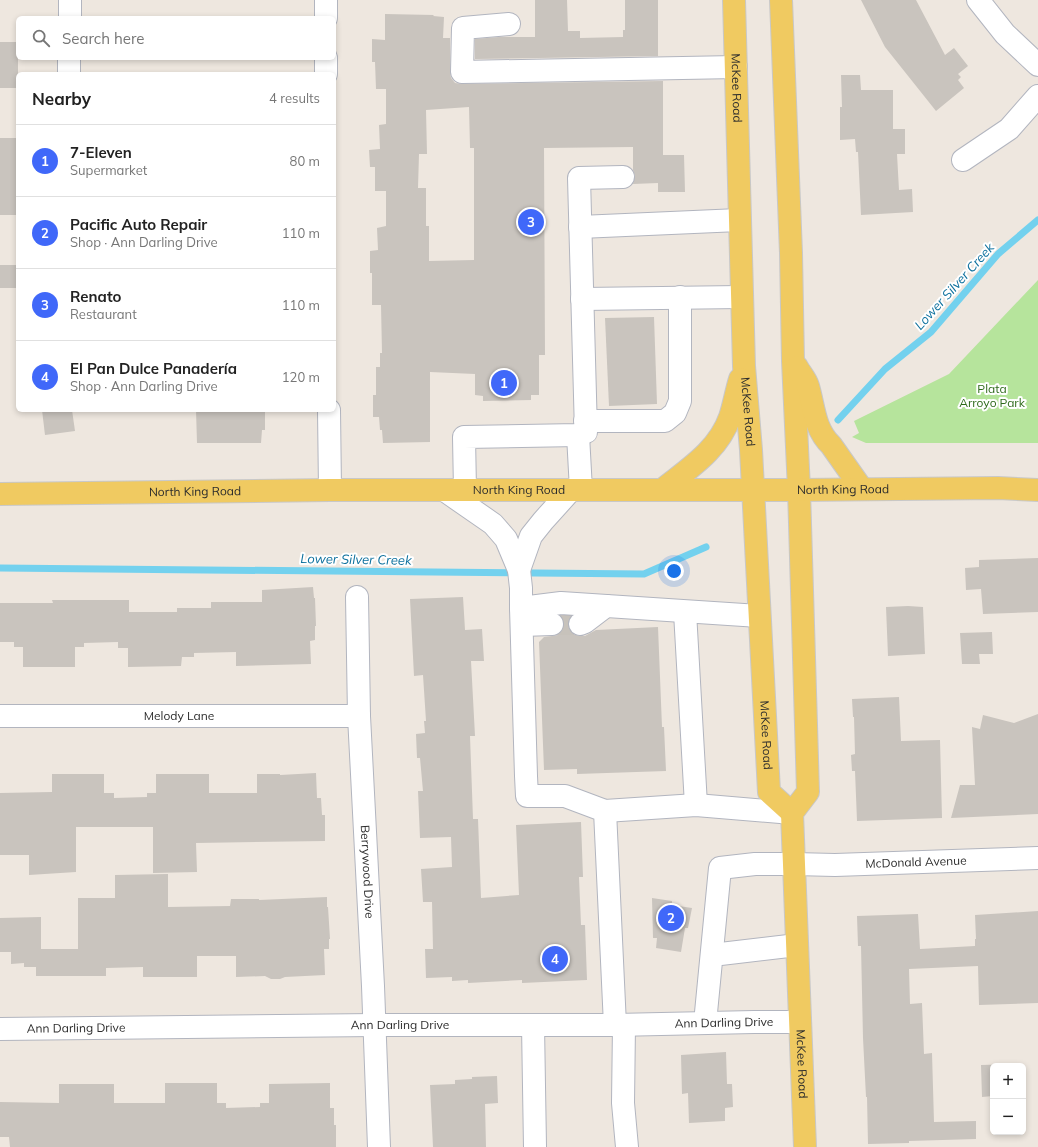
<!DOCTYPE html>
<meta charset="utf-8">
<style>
:root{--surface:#fff;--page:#f6f6f6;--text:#222;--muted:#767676;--line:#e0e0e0;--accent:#4068f9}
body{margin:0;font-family:Mulish,sans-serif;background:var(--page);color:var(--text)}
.controls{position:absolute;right:12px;bottom:12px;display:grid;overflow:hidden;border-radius:6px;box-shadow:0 2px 6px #0003}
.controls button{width:36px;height:36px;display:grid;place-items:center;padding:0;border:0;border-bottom:1px solid var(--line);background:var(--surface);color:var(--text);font:20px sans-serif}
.you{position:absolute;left:674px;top:571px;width:14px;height:14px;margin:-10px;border:3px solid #fff;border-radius:50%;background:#1a73e8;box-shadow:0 0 0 6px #1a73e833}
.badge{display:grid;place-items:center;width:26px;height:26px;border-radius:50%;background:var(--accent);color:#fff;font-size:13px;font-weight:700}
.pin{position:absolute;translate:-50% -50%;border:2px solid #fff;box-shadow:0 1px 4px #0006}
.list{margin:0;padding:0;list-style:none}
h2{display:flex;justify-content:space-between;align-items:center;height:52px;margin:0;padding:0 16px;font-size:17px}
h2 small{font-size:13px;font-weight:400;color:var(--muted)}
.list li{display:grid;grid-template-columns:26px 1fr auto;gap:12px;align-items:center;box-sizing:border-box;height:72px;padding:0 16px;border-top:1px solid var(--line)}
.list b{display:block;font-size:15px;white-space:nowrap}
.list p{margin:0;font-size:13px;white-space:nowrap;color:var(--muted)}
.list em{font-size:13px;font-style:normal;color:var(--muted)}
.icon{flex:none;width:22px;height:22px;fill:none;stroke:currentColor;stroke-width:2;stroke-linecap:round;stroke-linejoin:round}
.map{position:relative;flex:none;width:1038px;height:1147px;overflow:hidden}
.search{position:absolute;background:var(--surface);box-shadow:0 2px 6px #0003;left:16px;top:16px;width:320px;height:44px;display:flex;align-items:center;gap:10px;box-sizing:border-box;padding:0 14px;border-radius:6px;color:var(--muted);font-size:15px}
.panel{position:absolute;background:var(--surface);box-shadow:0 2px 6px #0003;left:16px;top:72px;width:320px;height:340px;border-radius:6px}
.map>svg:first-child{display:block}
</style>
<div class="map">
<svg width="1038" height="1147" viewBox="0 0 1038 1147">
<rect width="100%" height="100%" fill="#eee7df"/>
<polygon fill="#b6e49c" points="1038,280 1038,443 866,443 852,437 859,433 854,421 949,374"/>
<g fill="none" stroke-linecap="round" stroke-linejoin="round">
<g stroke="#73d1ee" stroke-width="7">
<polyline points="838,420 885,369 931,332 998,254 1038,220"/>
<polyline points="0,568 644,574 706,547"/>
</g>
</g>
<g fill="#c9c4be" fill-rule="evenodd">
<polygon points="535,0 567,0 568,31 580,31 580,38 623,37 623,30 625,30 625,0 658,0 658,56 475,59 475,39 499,37 535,37"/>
<polygon points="861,0 916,0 945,55 954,48 968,66 958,74 961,77 958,80 964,88 936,111 885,47"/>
<path d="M385,14L434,15L433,16L444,17L443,38H450V72L451,78L455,83L462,84L663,81V155H684L685,192H658V183L633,184L635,176L633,170V147L544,148L545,355H539V395H531V400L483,401V396L475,395V374L430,372V442L383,443L382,430H380L379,417H373V395H376V367H380V353H382L381,305H372V273H370V251L378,250L377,228L386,226V191H375V167H370L369,150L380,149L379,125L386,124V89H376L375,62H372V39L385,40ZM469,107L470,148H474V260L429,261V226H426V188H418L419,154H427L426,110Z"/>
<rect x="0" y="42" width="18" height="46"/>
<polygon points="841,75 860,75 861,90 893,90 893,129 905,129 905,154 897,154 899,190 912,189 913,212 861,215 858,152 856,152 855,139 840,140 840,107 842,107"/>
<rect x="0" y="138" width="18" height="77"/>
<rect x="0" y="265" width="18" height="23"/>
<polygon points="654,317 657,404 609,406 605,318"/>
<polygon points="42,410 72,410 75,431 45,435"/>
<polygon points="196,410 265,410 265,430 262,430 261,443 197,443"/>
<polygon points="1038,558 1038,612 983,614 981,589 966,590 965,568 979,567 979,560"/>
<polygon points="313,587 314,598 315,598 316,626 315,626 315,640 310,641 311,664 236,666 236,652 194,653 194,657 182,657 181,666 128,667 128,648 118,648 118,642 84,643 84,647 75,647 75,667 23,667 23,647 14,647 14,642 0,642 0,603 53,603 52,600 129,600 129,612 177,612 177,608 211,608 211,602 262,602 262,590"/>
<polygon points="463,597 465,630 482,629 484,661 471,661 475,736 470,736 473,819 478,819 481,898 519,895 516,825 581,822 583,877 579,877 581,925 585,925 587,980 522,983 522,980 468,983 468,980 452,981 452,977 426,978 425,949 433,949 432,902 423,902 421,869 452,867 451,837 420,838 418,791 423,791 420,758 417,758 416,734 425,733 424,721 426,721 423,675 414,676 410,599"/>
<polygon points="908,606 923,607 925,654 888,656 886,607"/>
<polygon points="561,616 570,616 568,623 569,629 573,634 579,636 585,636 596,630 658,627 662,727 664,727 666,771 577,774 577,769 544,770 539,642 544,637 552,636 558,635 563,630 564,623 563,618"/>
<polygon points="992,632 993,654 979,654 980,664 962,664 960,633"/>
<polygon points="899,697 901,741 940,740 942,818 857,821 855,771 852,771 851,755 855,754 854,717 853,717 852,699"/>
<polygon points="1038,714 1038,814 951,818 960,785 975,785 972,727 980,729 983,715 1014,723"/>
<polygon points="316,773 317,798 321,798 322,815 325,815 325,841 196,843 197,872 153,873 153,827 76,827 76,872 29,875 29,855 0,855 0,793 52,792 52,774 104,774 104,793 114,793 114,798 147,797 147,793 156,793 156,774 209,774 209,793 257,793 257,774 280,774 280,775"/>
<polygon points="168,874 168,907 230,906 231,899 259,899 259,900 327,897 327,907 328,907 330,939 329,939 329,949 324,949 325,975 285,977 280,979 271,979 265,976 236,977 236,956 197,956 197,977 143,977 143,967 106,968 106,976 36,976 36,967 24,967 24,963 11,964 11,952 0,952 0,918 41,917 41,949 78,949 78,898 115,898 115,875"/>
<polygon points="652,898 672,901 672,905 692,908 688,928 685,928 681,952 656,948 657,938 653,938"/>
<polygon points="1038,911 1038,1003 979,1005 978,966 909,969 910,1004 922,1003 924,1054 932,1053 934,1122 976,1121 976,1139 909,1141 909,1143 868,1144 867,1097 866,1097 863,1038 861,946 858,946 857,916 918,914 920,949 975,946 975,939 976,939 975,915"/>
<polygon points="726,1052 727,1084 732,1084 733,1107 725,1108 725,1121 689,1123 688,1093 682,1094 681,1055"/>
<polygon points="1023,1064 1024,1095 1023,1095 1023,1066 993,1066 993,1096 982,1097 981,1065"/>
<polygon points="497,1076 498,1103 485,1104 486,1147 433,1147 430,1085 455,1084 455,1080 472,1079 472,1077"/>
<polygon points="165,1083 217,1083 217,1103 226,1103 226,1108 260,1107 260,1103 269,1103 269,1084 330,1083 330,1108 334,1108 334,1125 336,1125 336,1147 10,1147 9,1137 0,1137 0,1102 59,1103 59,1084 114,1084 114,1103 165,1103"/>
</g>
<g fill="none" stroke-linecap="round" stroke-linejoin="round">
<polyline stroke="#c7c2bb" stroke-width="22" stroke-dasharray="22 11" stroke-linecap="butt" points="552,624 580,624"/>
<g stroke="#b2b5bf" stroke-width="24">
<g id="minor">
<polyline points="326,0 326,18"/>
<polyline points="978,0 1005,34 1038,65"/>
<polyline points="70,18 70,0"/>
<polyline points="509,24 463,28 462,72 736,67"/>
<polyline points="326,58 326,74"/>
<polyline points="69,74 69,58"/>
<polyline points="963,160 1009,129 1038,96"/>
<polyline points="580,227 739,220"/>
<polyline points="582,299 741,297"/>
<polyline points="329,410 330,490"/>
<polyline points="585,421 665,421 675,413 680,401 680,297"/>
<polyline points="578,435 581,490"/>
<polyline points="444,490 493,524 506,539 519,570 521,588 521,608 526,776 527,796 565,796 605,811 615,1025"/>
<polyline points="465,490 464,437 578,435 586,432 579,178 623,177"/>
<polyline points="519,570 531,536 543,521 570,491"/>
<path id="s1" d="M357,597L359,716L373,986L379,1147"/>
<polyline points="521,608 561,603 759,616"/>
<polyline points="685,612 696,805"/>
<polyline points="580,624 585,622 606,606"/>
<polyline points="522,625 552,624"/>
<path id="s2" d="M0,716H359"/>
<polyline points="605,811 696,805 792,813"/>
<polyline points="712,955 797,945"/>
<path id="s3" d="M705,1023L720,868L755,864H794L835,865L1038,858"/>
<polyline points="533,1025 535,1147"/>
<polyline points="624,1025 623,1103 627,1147"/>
<path id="s4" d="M0,1029L375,1025H615L754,1022H800"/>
</g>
</g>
<g stroke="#c8c8c8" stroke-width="24">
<g id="major">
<path id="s5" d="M734,0L744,366L751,450L769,792L792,813"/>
<path id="s6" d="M781,0L791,253L793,361L799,490L808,792L792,813L805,1147"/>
<path d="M797,367C800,373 806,379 808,386C814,406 814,429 831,445L862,489"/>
<path d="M662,490C688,469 718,451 730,417C734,405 736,392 740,379"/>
<path id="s7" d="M0,494L330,490H799L998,488L1038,490"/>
</g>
</g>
<use href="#minor" stroke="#fff" stroke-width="22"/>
<use href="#major" stroke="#f0ca61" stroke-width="22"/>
</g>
<g text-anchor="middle" stroke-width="4" stroke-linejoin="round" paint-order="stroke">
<g font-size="12" fill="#2c2c2c" stroke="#fff">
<text dy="4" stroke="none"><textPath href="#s5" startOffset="88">McKee Road</textPath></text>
<text dy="4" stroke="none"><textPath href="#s5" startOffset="412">McKee Road</textPath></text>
<text dy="4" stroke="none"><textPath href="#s7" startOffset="519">North King Road</textPath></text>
<text dy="4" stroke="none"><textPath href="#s7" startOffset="843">North King Road</textPath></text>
<text dy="4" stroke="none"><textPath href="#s7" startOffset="195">North King Road</textPath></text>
<text dy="4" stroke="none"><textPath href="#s2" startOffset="179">Melody Lane</textPath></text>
<text dy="4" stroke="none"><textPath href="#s5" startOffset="736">McKee Road</textPath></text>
<text dy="4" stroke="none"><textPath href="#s3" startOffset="352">McDonald Avenue</textPath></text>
<text dy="4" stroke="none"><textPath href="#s1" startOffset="275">Berrywood Drive</textPath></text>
<text dy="4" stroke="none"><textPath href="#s4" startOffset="724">Ann Darling Drive</textPath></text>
<text dy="4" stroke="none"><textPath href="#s4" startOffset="400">Ann Darling Drive</textPath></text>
<text dy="4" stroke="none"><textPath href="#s4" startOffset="76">Ann Darling Drive</textPath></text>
<text dy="4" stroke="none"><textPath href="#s6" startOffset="1070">McKee Road</textPath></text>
</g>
<g font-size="12" fill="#2e6a1b" stroke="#fff">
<text x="992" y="393">Plata<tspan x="992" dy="14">Arroyo Park</tspan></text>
</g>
<g font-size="13" font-style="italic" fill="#0e719e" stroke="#fff">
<text transform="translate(954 286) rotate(-48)" y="5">Lower Silver Creek</text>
<text transform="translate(356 559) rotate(1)" y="5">Lower Silver Creek</text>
</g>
</g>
</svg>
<div class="controls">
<button>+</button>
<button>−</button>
</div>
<div class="you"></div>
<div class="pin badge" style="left:504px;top:383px">1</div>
<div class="pin badge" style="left:671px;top:918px">2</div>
<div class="pin badge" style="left:531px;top:222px">3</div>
<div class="pin badge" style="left:555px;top:959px">4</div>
<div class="search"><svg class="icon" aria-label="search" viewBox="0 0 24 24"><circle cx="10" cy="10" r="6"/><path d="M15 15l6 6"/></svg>Search here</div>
<section class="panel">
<h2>Nearby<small>4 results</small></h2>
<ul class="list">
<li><span class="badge">1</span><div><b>7-Eleven</b><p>Supermarket</p></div><em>80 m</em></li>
<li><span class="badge">2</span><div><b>Pacific Auto Repair</b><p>Shop · Ann Darling Drive</p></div><em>110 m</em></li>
<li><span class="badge">3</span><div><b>Renato</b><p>Restaurant</p></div><em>110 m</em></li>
<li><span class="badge">4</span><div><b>El Pan Dulce Panadería</b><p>Shop · Ann Darling Drive</p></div><em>120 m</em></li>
</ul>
</section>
</div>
